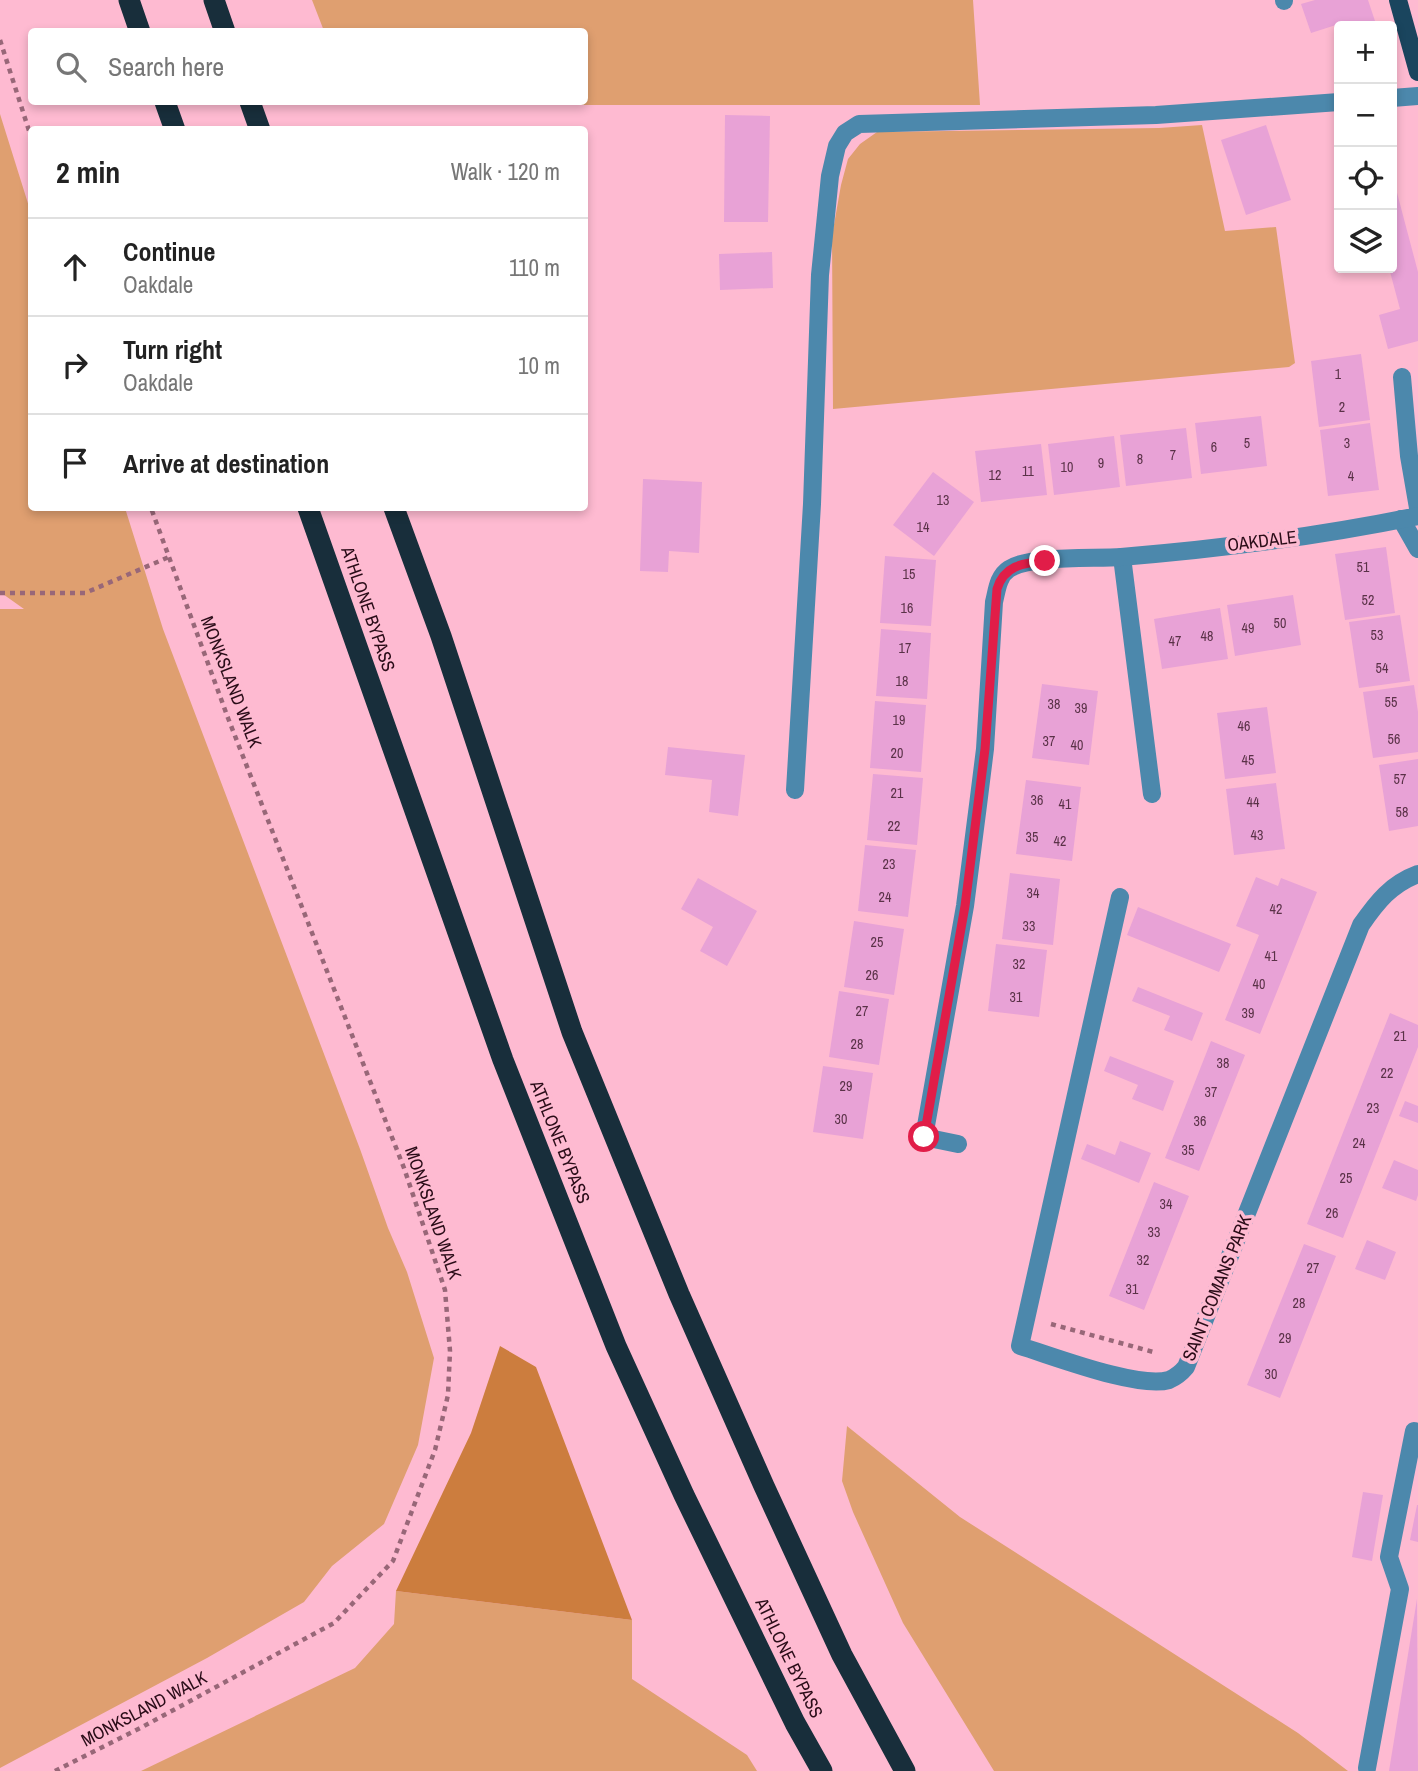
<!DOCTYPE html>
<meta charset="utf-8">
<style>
:root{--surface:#fff;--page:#f6f6f6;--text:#222;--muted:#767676;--line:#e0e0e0}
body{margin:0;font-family:"Archivo Narrow",sans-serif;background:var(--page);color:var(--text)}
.controls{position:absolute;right:21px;top:21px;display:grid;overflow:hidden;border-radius:7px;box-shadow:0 4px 10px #0003}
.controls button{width:63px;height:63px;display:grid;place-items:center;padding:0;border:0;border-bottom:2px solid var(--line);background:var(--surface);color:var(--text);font:35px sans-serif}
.stop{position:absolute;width:21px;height:21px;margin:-16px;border:5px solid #e11d48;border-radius:50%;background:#fff}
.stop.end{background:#e11d48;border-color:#fff;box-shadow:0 2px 7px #0008}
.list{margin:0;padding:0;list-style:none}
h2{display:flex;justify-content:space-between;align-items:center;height:91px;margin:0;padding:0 28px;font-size:30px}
h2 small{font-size:23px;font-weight:400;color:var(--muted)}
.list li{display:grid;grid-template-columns:46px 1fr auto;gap:21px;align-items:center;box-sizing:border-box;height:98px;padding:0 28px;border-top:2px solid var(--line)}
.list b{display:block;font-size:26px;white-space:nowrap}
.list p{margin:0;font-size:23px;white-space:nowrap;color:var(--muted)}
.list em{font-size:23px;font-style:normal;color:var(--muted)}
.icon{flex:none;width:38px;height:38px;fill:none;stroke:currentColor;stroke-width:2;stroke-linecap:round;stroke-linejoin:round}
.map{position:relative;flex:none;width:1418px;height:1771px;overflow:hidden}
.search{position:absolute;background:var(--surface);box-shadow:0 4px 10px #0003;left:28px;top:28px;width:560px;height:77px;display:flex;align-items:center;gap:18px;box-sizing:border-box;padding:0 24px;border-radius:7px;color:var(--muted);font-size:26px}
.panel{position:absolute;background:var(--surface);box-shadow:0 4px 10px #0003;left:28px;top:126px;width:560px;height:385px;border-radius:7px}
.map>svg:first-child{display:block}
</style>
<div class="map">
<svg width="1418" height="1771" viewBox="0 0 1418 1771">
<rect width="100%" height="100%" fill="#febad1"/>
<g fill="#df9f70">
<polygon points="312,0 973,0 980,105 353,105 352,102 584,102 584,32 324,31"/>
<polygon points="0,114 31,213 32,508 125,508 163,629 360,1149 388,1228 407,1272 434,1358 418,1445 384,1524 332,1566 304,1602 207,1658 0,1768 0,609 24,609 0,592"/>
<polygon points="1202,125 1225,231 1276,227 1295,363 1289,367 833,409 832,236 841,185 848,159 860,144 877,132 1159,128"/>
<polygon points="847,1426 960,1517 1298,1733 1348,1771 994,1771 903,1623 853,1512 842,1481"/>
<polygon points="396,1591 632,1620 632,1679 747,1755 757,1771 141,1771 355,1668 394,1624"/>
</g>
<polygon fill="#cc7d3e" points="500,1346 536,1367 632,1620 396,1591 471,1433"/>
<g fill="#e8a2d6">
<polygon points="1315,0 1368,0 1375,21 1358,26 1339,26 1339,33 1336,25 1311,33 1301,4"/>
<polygon points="725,115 770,116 768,222 724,222"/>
<polygon points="1266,125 1291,200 1246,215 1221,140"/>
<polygon points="1396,189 1418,272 1418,341 1388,349 1379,315 1400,309 1389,268 1392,268 1392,190"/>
<polygon points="772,252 773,288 720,290 719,254"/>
<polygon points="1361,354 1370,420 1319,427 1311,361"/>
<polygon points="1261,416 1267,466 1201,474 1195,423"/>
<polygon points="1370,423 1379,490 1328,496 1320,430"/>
<polygon points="1186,428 1192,478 1126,486 1120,435"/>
<polygon points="1114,436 1120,487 1054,495 1048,444"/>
<polygon points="1041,444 1047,495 981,502 975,451"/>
<polygon points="933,472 974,502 934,556 893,525"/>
<polygon points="643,479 702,482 699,553 669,551 668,572 640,571"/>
<polygon points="1386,547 1395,613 1345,620 1335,554"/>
<polygon points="885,556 936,560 931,626 880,623"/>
<polygon points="1293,595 1301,645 1235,656 1227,605"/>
<polygon points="1220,608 1228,659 1162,669 1154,619"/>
<polygon points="1400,615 1410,681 1359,688 1349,622"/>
<polygon points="881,629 931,633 927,699 876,696"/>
<polygon points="1042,684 1098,691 1089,765 1032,758"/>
<polygon points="1414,685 1418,712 1418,752 1373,758 1363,692"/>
<polygon points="875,701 926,705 921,772 870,768"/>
<polygon points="1267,707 1276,773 1225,779 1217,713"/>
<polygon points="668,747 745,755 738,816 709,812 712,780 665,775"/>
<polygon points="1418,759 1418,826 1389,831 1379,765"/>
<polygon points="873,774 923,778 917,845 867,840"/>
<polygon points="1026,780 1081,787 1072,861 1016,854"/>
<polygon points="1276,783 1285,849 1234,855 1226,789"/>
<polygon points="865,845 916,850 908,917 858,911"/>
<polygon points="1010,873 1060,879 1053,945 1002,939"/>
<polygon points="1256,877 1278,886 1281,878 1317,892 1260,1034 1225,1020 1259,935 1236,926"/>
<polygon points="698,878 757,911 727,966 700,951 713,927 681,909"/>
<polygon points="1138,907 1231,944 1219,972 1127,935"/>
<polygon points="854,921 904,929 894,995 844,987"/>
<polygon points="996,944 1047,950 1039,1017 988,1011"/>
<polygon points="1138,987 1203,1013 1192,1041 1164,1030 1170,1016 1132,1001"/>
<polygon points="839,991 889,999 879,1065 829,1057"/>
<polygon points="1390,1013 1418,1025 1418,1047 1343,1238 1307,1224"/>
<polygon points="1211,1041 1245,1055 1199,1171 1165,1158"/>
<polygon points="1110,1056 1174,1081 1163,1111 1132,1099 1138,1085 1104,1071"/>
<polygon points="823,1066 873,1073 863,1139 813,1132"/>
<polygon points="1405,1101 1418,1106 1418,1123 1399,1116"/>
<polygon points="1120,1141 1151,1153 1139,1183 1081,1159 1087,1144 1115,1155"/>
<polygon points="1394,1160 1418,1170 1418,1195 1416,1201 1382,1188"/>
<polygon points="1154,1182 1189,1196 1144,1310 1109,1296"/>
<polygon points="1367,1240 1396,1252 1385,1280 1355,1269"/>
<polygon points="1304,1244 1336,1256 1280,1398 1247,1385"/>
<polygon points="1363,1492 1383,1495 1372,1561 1352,1557"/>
<polygon points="1417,1505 1418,1505 1418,1542 1410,1540"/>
<polygon points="1417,1599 1418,1771 1389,1771"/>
</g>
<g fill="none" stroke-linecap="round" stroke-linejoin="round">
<g stroke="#986778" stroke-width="4.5" stroke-dasharray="5 5" stroke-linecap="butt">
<polyline points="0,40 32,140"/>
<polyline points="0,593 85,593 169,557"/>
<polyline points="1051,1324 1157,1353"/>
<polyline points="55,1771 144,1726 334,1623 393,1561 435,1450 448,1395 450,1351 445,1290 404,1168 228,718 151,508"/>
</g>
<g stroke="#4c88ac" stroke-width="18">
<polyline points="1284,0 1284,1"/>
<polyline points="1392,98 1418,96"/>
<polyline points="1402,377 1409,456 1418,508"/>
<polyline points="1401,519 1418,549"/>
<polyline points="1122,557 1152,794"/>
<polyline points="795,790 812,504 820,275 830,176 837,146 845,133 859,124 1156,115 1339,102"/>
<path d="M1120,897L1020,1346C1053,1356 1138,1389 1169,1380C1176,1377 1181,1373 1186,1367L1361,925C1377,902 1391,884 1418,874"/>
<path d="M958,1144L924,1137L965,906L978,805L985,749L994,602C997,590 998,576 1009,569C1031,555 1093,559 1121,557C1220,549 1320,536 1418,516"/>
<polyline points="1367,1768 1400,1589 1389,1557 1414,1431 1418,1432"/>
</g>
<polyline stroke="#1a455e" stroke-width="18" points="1398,0 1418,72"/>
<g stroke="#182e3b" stroke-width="21">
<polyline points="129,0 140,32"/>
<polyline points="214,0 225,32"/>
<polyline points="165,102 175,130"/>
<polyline points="250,102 260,130"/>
<polyline points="308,508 503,1060 616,1346 684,1495 795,1723 822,1771"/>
<polyline points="394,508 441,636 572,1032 679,1294 764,1486 842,1655 905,1771"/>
</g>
</g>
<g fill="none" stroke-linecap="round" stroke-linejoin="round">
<path stroke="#e11d48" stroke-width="9" d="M924,1137L965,906L985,749L997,589C1004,566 1022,563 1045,561"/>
</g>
<g text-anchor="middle" stroke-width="7" stroke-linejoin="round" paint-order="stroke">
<g font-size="14" fill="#5a3248">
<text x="1338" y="379">1</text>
<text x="1342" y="412">2</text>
<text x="1247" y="448">5</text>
<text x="1347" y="448">3</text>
<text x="1214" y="452">6</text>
<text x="1173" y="460">7</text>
<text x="1140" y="464">8</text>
<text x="1101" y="468">9</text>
<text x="1067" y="472">10</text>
<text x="1028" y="476">11</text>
<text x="995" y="480">12</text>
<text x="1351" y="481">4</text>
<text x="943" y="505">13</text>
<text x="923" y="532">14</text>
<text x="1363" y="572">51</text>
<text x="909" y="579">15</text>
<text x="1368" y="605">52</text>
<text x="907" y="613">16</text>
<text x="1280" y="628">50</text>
<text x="1248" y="633">49</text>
<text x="1377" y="640">53</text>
<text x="1207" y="641">48</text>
<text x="1175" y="646">47</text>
<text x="905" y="653">17</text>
<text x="1382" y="673">54</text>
<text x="902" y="686">18</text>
<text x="1391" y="707">55</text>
<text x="1054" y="709">38</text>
<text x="1081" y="713">39</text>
<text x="899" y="725">19</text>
<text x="1244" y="731">46</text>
<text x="1394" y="744">56</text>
<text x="1049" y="746">37</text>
<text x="1077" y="750">40</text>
<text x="897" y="758">20</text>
<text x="1248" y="765">45</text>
<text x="1400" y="784">57</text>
<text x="897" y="798">21</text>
<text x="1037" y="805">36</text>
<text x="1253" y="807">44</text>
<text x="1065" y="809">41</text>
<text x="1402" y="817">58</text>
<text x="894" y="831">22</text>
<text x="1257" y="840">43</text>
<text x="1032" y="842">35</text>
<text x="1060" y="846">42</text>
<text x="889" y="869">23</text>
<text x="1033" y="898">34</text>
<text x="885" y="902">24</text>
<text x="1276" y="914">42</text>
<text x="1029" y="931">33</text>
<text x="877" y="947">25</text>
<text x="1271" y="961">41</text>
<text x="1019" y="969">32</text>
<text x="872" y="980">26</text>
<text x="1259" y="989">40</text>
<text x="1016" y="1002">31</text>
<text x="862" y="1016">27</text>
<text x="1248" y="1018">39</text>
<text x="1400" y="1041">21</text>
<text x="857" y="1049">28</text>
<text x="1223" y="1068">38</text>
<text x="1387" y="1078">22</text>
<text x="846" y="1091">29</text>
<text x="1211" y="1097">37</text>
<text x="1373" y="1113">23</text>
<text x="841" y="1124">30</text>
<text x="1200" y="1126">36</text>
<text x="1359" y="1148">24</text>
<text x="1188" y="1155">35</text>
<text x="1346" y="1183">25</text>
<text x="1166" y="1209">34</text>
<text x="1332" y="1218">26</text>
<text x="1154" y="1237">33</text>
<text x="1143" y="1265">32</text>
<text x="1313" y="1273">27</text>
<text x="1132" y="1294">31</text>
<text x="1299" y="1308">28</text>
<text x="1285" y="1343">29</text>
<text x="1271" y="1379">30</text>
</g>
<g font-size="18" fill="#2a0c18" stroke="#febad1">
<text transform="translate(1262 541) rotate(-7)" y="6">OAKDALE</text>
<text transform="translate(368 609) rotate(71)" y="6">ATHLONE BYPASS</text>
<text transform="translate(231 682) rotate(69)" y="6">MONKSLAND WALK</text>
<text transform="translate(560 1142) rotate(68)" y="6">ATHLONE BYPASS</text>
<text transform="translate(433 1213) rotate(71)" y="6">MONKSLAND WALK</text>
<text transform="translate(1217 1288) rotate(-68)" y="6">SAINT COMANS PARK</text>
<text transform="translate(789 1658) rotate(64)" y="6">ATHLONE BYPASS</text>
<text transform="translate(144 1709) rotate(-28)" y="6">MONKSLAND WALK</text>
</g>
</g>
</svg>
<div class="controls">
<button>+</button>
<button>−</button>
<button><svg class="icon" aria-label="locate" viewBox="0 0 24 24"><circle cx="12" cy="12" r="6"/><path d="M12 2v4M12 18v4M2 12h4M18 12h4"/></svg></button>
<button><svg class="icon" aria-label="layers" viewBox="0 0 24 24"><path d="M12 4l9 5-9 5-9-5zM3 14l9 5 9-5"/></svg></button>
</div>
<div class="stop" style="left:924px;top:1137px"></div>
<div class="stop end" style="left:1045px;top:561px"></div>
<div class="search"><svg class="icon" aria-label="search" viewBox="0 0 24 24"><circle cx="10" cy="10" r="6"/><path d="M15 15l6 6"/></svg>Search here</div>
<section class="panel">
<h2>2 min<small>Walk · 120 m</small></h2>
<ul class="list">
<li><svg class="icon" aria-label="ahead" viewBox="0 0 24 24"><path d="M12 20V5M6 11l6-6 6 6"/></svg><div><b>Continue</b><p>Oakdale</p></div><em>110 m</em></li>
<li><svg class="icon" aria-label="right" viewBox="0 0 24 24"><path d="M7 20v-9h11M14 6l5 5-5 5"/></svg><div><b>Turn right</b><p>Oakdale</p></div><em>10 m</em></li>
<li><svg class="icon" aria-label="arrive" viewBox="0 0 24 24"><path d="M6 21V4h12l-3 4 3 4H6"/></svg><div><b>Arrive at destination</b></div></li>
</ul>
</section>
</div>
